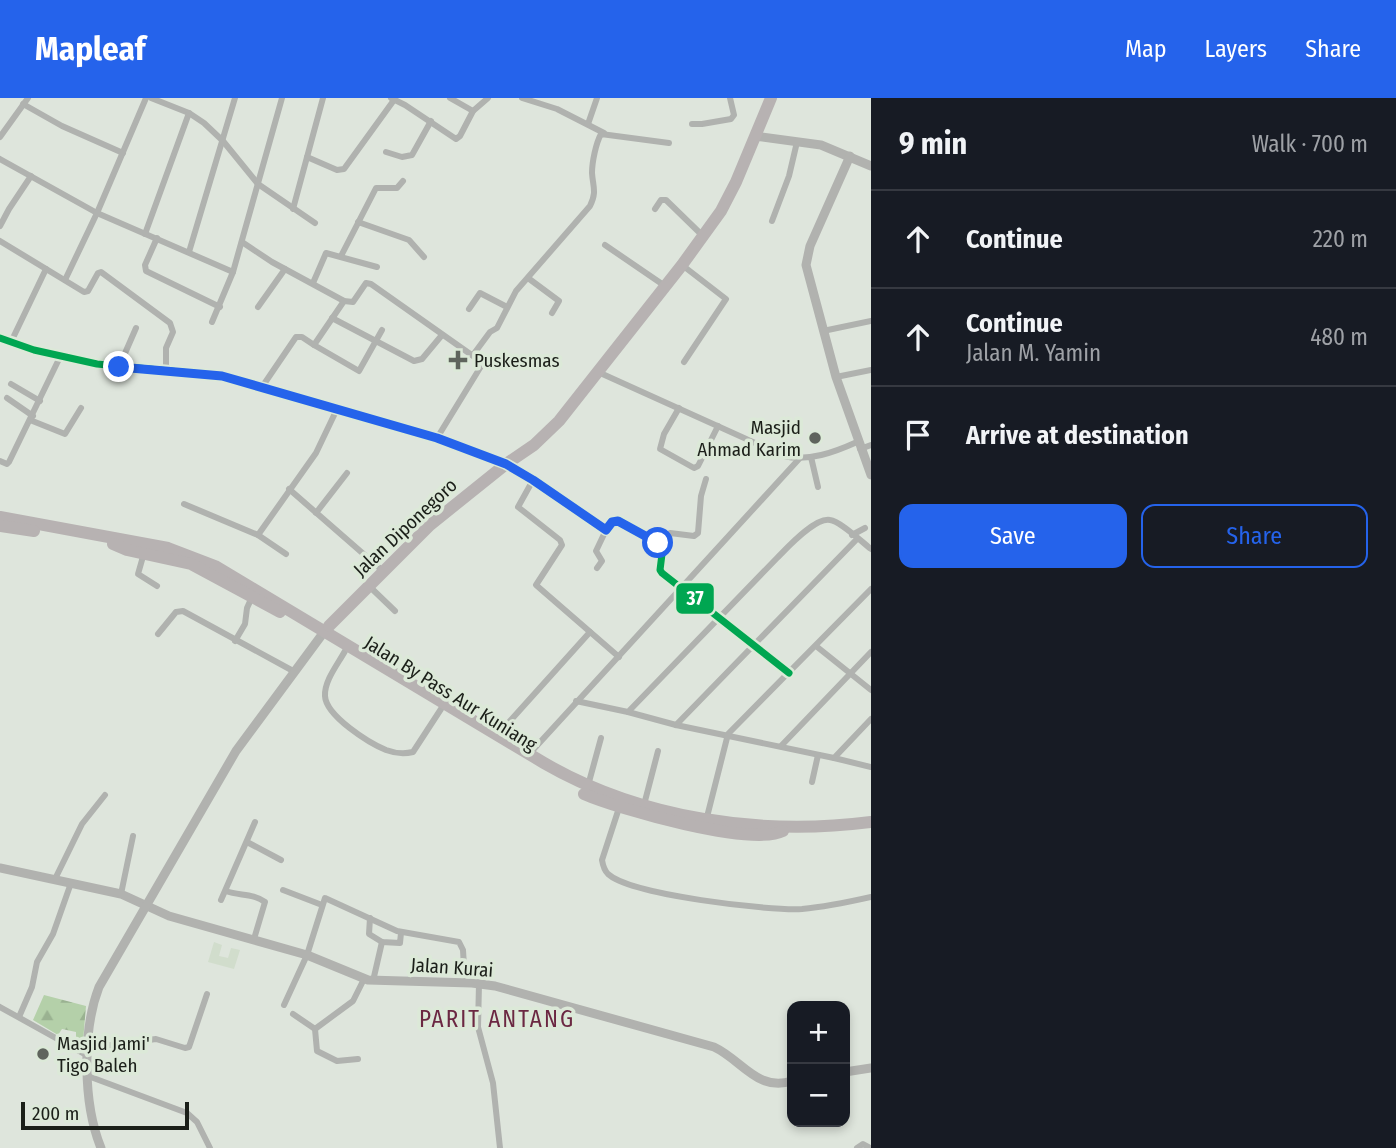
<!DOCTYPE html>
<meta charset="utf-8">
<style>
:root{--surface:#171b24;--page:#242831;--text:#f1f3f6;--muted:#9ea1a6;--line:#363941;--accent:#2563eb}
body{margin:0;font-family:"Fira Sans Condensed",sans-serif;background:var(--page);color:var(--text)}
.controls{position:absolute;right:21px;bottom:21px;display:grid;overflow:hidden;border-radius:14px;box-shadow:0 4px 10px #0003}
.controls button{width:63px;height:63px;display:grid;place-items:center;padding:0;border:0;border-bottom:2px solid var(--line);background:var(--surface);color:var(--text);font:35px sans-serif}
.scale{position:absolute;left:21px;bottom:18px;width:168px;box-sizing:border-box;padding-left:7px;border:4px solid #1b1f19;border-top:0;font-size:19px;line-height:24px;white-space:nowrap;color:#1b1f19;-webkit-text-stroke:5px #dce9d8;paint-order:stroke}
.stop{position:absolute;width:21px;height:21px;margin:-16px;border:5px solid #2563eb;border-radius:50%;background:#fff}
.stop.end{background:#2563eb;border-color:#fff;box-shadow:0 2px 7px #0008}
.list{margin:0;padding:0;list-style:none}
h2{display:flex;justify-content:space-between;align-items:center;height:91px;margin:0;padding:0 28px;font-size:30px}
h2 small{font-size:23px;font-weight:400;color:var(--muted)}
.list li{display:grid;grid-template-columns:46px 1fr auto;gap:21px;align-items:center;box-sizing:border-box;height:98px;padding:0 28px;border-top:2px solid var(--line)}
.list b{display:block;font-size:26px;white-space:nowrap}
.list p{margin:0;font-size:23px;white-space:nowrap;color:var(--muted)}
.list em{font-size:23px;font-style:normal;color:var(--muted)}
.actions{display:flex;gap:14px;padding:21px 28px}
.actions a{flex:1;padding:16px 0;border:2px solid var(--accent);border-radius:14px;text-align:center;font-size:24px;color:var(--accent)}
.actions .main{background:var(--accent);color:#fff}
.icon{flex:none;width:38px;height:38px;fill:none;stroke:currentColor;stroke-width:2;stroke-linecap:round;stroke-linejoin:round}
.map{position:relative;flex:none;width:871px;height:1050px;overflow:hidden}
header{display:flex;align-items:center;gap:42px;box-sizing:border-box;height:98px;padding:0 35px;background:var(--accent);color:#fff}
header strong{font-size:33px}
nav{display:flex;gap:38px;margin-inline-start:auto;font-size:24px}
main{display:flex}
aside{flex:1;background:var(--surface)}
.map>svg:first-child{display:block}
</style>
<header>
<strong>Mapleaf</strong>
<nav><a>Map</a><a>Layers</a><a>Share</a></nav>
</header>
<main>
<div class="map">
<svg width="871" height="1050" viewBox="0 0 871 1050">
<defs>
<pattern id="forest-firs" width="22" height="20" patternUnits="userSpaceOnUse" patternTransform="scale(1.75)"><rect width="22" height="20" fill="#b4d0a9"/><path d="M5 1l3.5 6h-7zM16 11l3.5 6h-7z" fill="#9ab291"/></pattern>
</defs>
<rect width="100%" height="100%" fill="#dee5dc"/>
<polygon fill="#d1ddcc" points="214,844 222,847 219,858 228,860 231,850 240,852 234,871 208,864"/>
<polygon fill="url(#forest-firs)" points="44,897 86,908 83,943 76,941 76,934 62,931 58,937 33,922"/>
<g fill="none" stroke-linecap="round" stroke-linejoin="round">
<g stroke="#b0b2af" stroke-width="6">
<polyline points="151,0 189,15 204,25 223,43 258,86 315,125"/>
<polyline points="391,0 405,7 456,41 460,38 473,13 488,0"/>
<polyline points="450,0 473,13"/>
<polyline points="522,0 557,11 604,35"/>
<polyline points="23,6 62,28 123,55"/>
<polyline points="588,26 597,0"/>
<polyline points="692,26 702,26 731,21 734,17 730,0"/>
<polyline points="0,39 28,0"/>
<polyline points="386,54 402,59 412,57 431,23"/>
<polyline points="307,59 337,72 344,71 394,2"/>
<polyline points="0,61 97,115 233,174"/>
<polyline points="293,111 323,0"/>
<polyline points="655,111 661,102 666,102 703,138"/>
<polyline points="772,123 789,78 797,44"/>
<polyline points="358,124 409,142 424,159"/>
<polyline points="0,128 9,111 31,78"/>
<polyline points="145,136 189,15"/>
<polyline points="157,140 145,167 146,173 220,209"/>
<polyline points="0,143 84,194 88,193 98,175 101,174 170,225 173,234 166,250 166,272"/>
<polyline points="242,144 272,164 344,203 353,204 366,185 371,186 483,265"/>
<polyline points="605,147 665,188"/>
<polyline points="189,154 235,0"/>
<polyline points="341,158 376,90 397,90 403,83"/>
<polyline points="682,167 726,201 684,264"/>
<polyline points="528,180 559,203 552,215"/>
<polyline points="65,182 97,115 146,0"/>
<polyline points="313,185 326,155 377,169"/>
<polyline points="344,203 314,247 359,273 382,232"/>
<polyline points="258,209 285,171"/>
<polyline points="469,211 480,195 507,209"/>
<polyline points="332,220 414,263 422,261 442,237"/>
<polyline points="212,224 233,174 282,0"/>
<polyline points="823,233 871,223"/>
<polyline points="11,244 46,171"/>
<path d="M473,257L490,234L497,230L516,193L590,108C597,94 593,89 592,75C592,64 596,45 601,36L669,45"/>
<polyline points="119,269 136,230"/>
<path d="M598,274L784,358C808,364 835,354 857,344"/>
<polyline points="836,279 871,272"/>
<polyline points="11,286 40,303"/>
<polyline points="262,289 296,239 302,239 314,247"/>
<polyline points="7,300 33,318"/>
<polyline points="679,310 664,336 660,351 694,370 698,368 718,328"/>
<polyline points="30,322 65,336 81,310"/>
<polyline points="437,340 483,265 490,269"/>
<polyline points="860,351 871,347"/>
<polyline points="811,359 818,389"/>
<polyline points="0,363 7,366 9,364 60,259"/>
<polyline points="506,366 533,382 606,432"/>
<polyline points="533,382 518,409 560,442 562,447 536,487 619,559"/>
<polyline points="289,391 383,473"/>
<polyline points="184,406 258,437 286,456"/>
<polyline points="316,415 347,375"/>
<polyline points="258,437 316,355 337,311"/>
<polyline points="852,437 865,430"/>
<polyline points="663,448 670,435 694,438 698,435 701,398 706,381"/>
<polyline points="144,455 138,476 157,488"/>
<polyline points="597,470 602,463 596,453 606,432 615,423 663,448 660,472 662,475 789,575"/>
<polyline points="369,488 395,513"/>
<polyline points="158,536 176,514 183,513 295,574"/>
<polyline points="235,543 245,526 247,510 252,499"/>
<polyline points="816,548 871,592"/>
<path d="M345,553C338,566 324,583 325,598C326,618 369,645 386,652C394,655 405,656 413,654L441,611"/>
<path d="M576,603L628,614L777,460C787,450 815,419 830,422C840,423 862,444 871,451"/>
<polyline points="628,614 676,627 834,660 871,621"/>
<polyline points="676,627 857,441"/>
<polyline points="501,633 590,534"/>
<polyline points="781,648 871,554"/>
<polyline points="532,653 799,361"/>
<polyline points="834,660 871,669"/>
<polyline points="589,684 601,640"/>
<polyline points="812,684 818,657"/>
<polyline points="645,703 658,653"/>
<path d="M619,710L602,762C603,768 604,772 608,776C631,797 769,813 802,811C825,809 849,804 871,799"/>
<polyline points="708,715 728,636 871,491"/>
<polyline points="247,744 281,762"/>
<polyline points="55,781 82,726 105,697"/>
<polyline points="283,792 322,807"/>
<path d="M226,793C239,798 253,795 265,804L254,841"/>
<polyline points="121,796 133,738"/>
<polyline points="221,802 255,724"/>
<polyline points="370,820 369,836 382,844 400,845 401,835"/>
<polyline points="373,883 382,844"/>
<polyline points="479,886 478,929 493,985 500,1050"/>
<polyline points="284,907 307,857 325,800 397,833 459,844 463,852 465,885"/>
<polyline points="0,909 88,958"/>
<polyline points="293,916 315,931 317,953 337,963 358,961"/>
<polyline points="19,919 32,889 37,864 53,836 71,785"/>
<polyline points="315,931 353,903 364,881"/>
<polyline points="89,950 156,941 185,950 189,949 207,896"/>
<polyline points="88,978 187,1015 197,1024 210,1050"/>
<polyline points="857,1050 863,1046 870,1050"/>
</g>
<g stroke="#b1b2af" stroke-width="9">
<polyline points="755,38 821,47 871,68"/>
<polyline points="850,58 810,148 806,167 836,279 871,377"/>
<polyline points="0,240 34,252 97,266 222,278 437,340 506,366"/>
<path d="M0,770L121,796L169,818L307,857L368,882L472,885L495,888L714,949C742,962 757,994 792,983"/>
<polyline points="845,974 871,970"/>
<path d="M101,1050C83,1006 82,933 99,889L236,653L321,538"/>
</g>
<g stroke="#b7b2b2" stroke-width="12">
<path d="M0,419L168,450L215,468L544,665C641,721 760,738 871,724"/>
<polyline points="0,428 34,433"/>
<polyline points="113,446 127,452 191,466 280,514"/>
<polyline points="329,528 430,427 506,366 534,347 559,323 682,167 721,113 736,84 771,0"/>
<path d="M584,696C618,711 752,749 783,733"/>
</g>
<g stroke="#dce9d8" stroke-width="12">
<polyline id="bus-1" points="0,240 34,252 97,266 222,278 437,340 506,366 533,382 606,432 612,424 619,423 663,448 660,472 662,475 789,575"/>
</g>
<use href="#bus-1" stroke="#00a651" stroke-width="7"/>
</g>
<g fill="none" stroke-linecap="round" stroke-linejoin="round">
<polyline stroke="#2563eb" stroke-width="9" points="119,269 222,278 437,340 506,366 533,382 606,432 612,424 618,423 658,445"/>
</g>
<g fill="#5f645d" stroke="#dce9d8" stroke-width="2.5">
<path d="M454.5 251.5h7v7h7v7h-7v7h-7v-7h-7v-7h7z"/>
<circle cx="815" cy="340" r="7"/>
<circle cx="43" cy="956" r="7"/>
</g>
<g text-anchor="middle" stroke-width="7" stroke-linejoin="round" paint-order="stroke">
<g font-size="19" fill="#1b1f19" stroke="#dce9d8" text-anchor="start">
<text x="474" y="269">Puskesmas</text>
<text x="801" y="336" text-anchor="end">Masjid<tspan x="801" dy="22">Ahmad Karim</tspan></text>
<text x="57" y="952">Masjid Jami'<tspan x="57" dy="22">Tigo Baleh</tspan></text>
</g>
<g font-size="19" fill="#1b1f19" stroke="#dce9d8">
<text transform="translate(405 429) rotate(-43)" y="7">Jalan Diponegoro</text>
<text transform="translate(451 595) rotate(32)" y="7">Jalan By Pass Aur Kuniang</text>
<text transform="translate(452 869) rotate(4)" y="7">Jalan Kurai</text>
</g>
<g font-size="23" letter-spacing="2" fill="#6b2842" stroke="#dce9d8">
<text x="497" y="929">PARIT ANTANG</text>
</g>
</g>
<rect stroke="#dce9d8" stroke-width="2.5" x="675" y="484" width="40" height="33" rx="7" fill="#00a651"/>
<g font-size="19" text-anchor="middle" font-weight="bold" fill="#fff">
<text x="695" y="507">37</text>
</g>
</svg>
<div class="controls">
<button>+</button>
<button>−</button>
</div>
<div class="scale">200 m</div>
<div class="stop" style="left:658px;top:445px"></div>
<div class="stop end" style="left:119px;top:269px"></div>
</div>
<aside>
<h2>9 min<small>Walk · 700 m</small></h2>
<ul class="list">
<li><svg class="icon" aria-label="ahead" viewBox="0 0 24 24"><path d="M12 20V5M6 11l6-6 6 6"/></svg><div><b>Continue</b></div><em>220 m</em></li>
<li><svg class="icon" aria-label="ahead" viewBox="0 0 24 24"><path d="M12 20V5M6 11l6-6 6 6"/></svg><div><b>Continue</b><p>Jalan M. Yamin</p></div><em>480 m</em></li>
<li><svg class="icon" aria-label="arrive" viewBox="0 0 24 24"><path d="M6 21V4h12l-3 4 3 4H6"/></svg><div><b>Arrive at destination</b></div></li>
</ul>
<div class="actions"><a class="main">Save</a><a>Share</a></div>
</aside>
</main>
